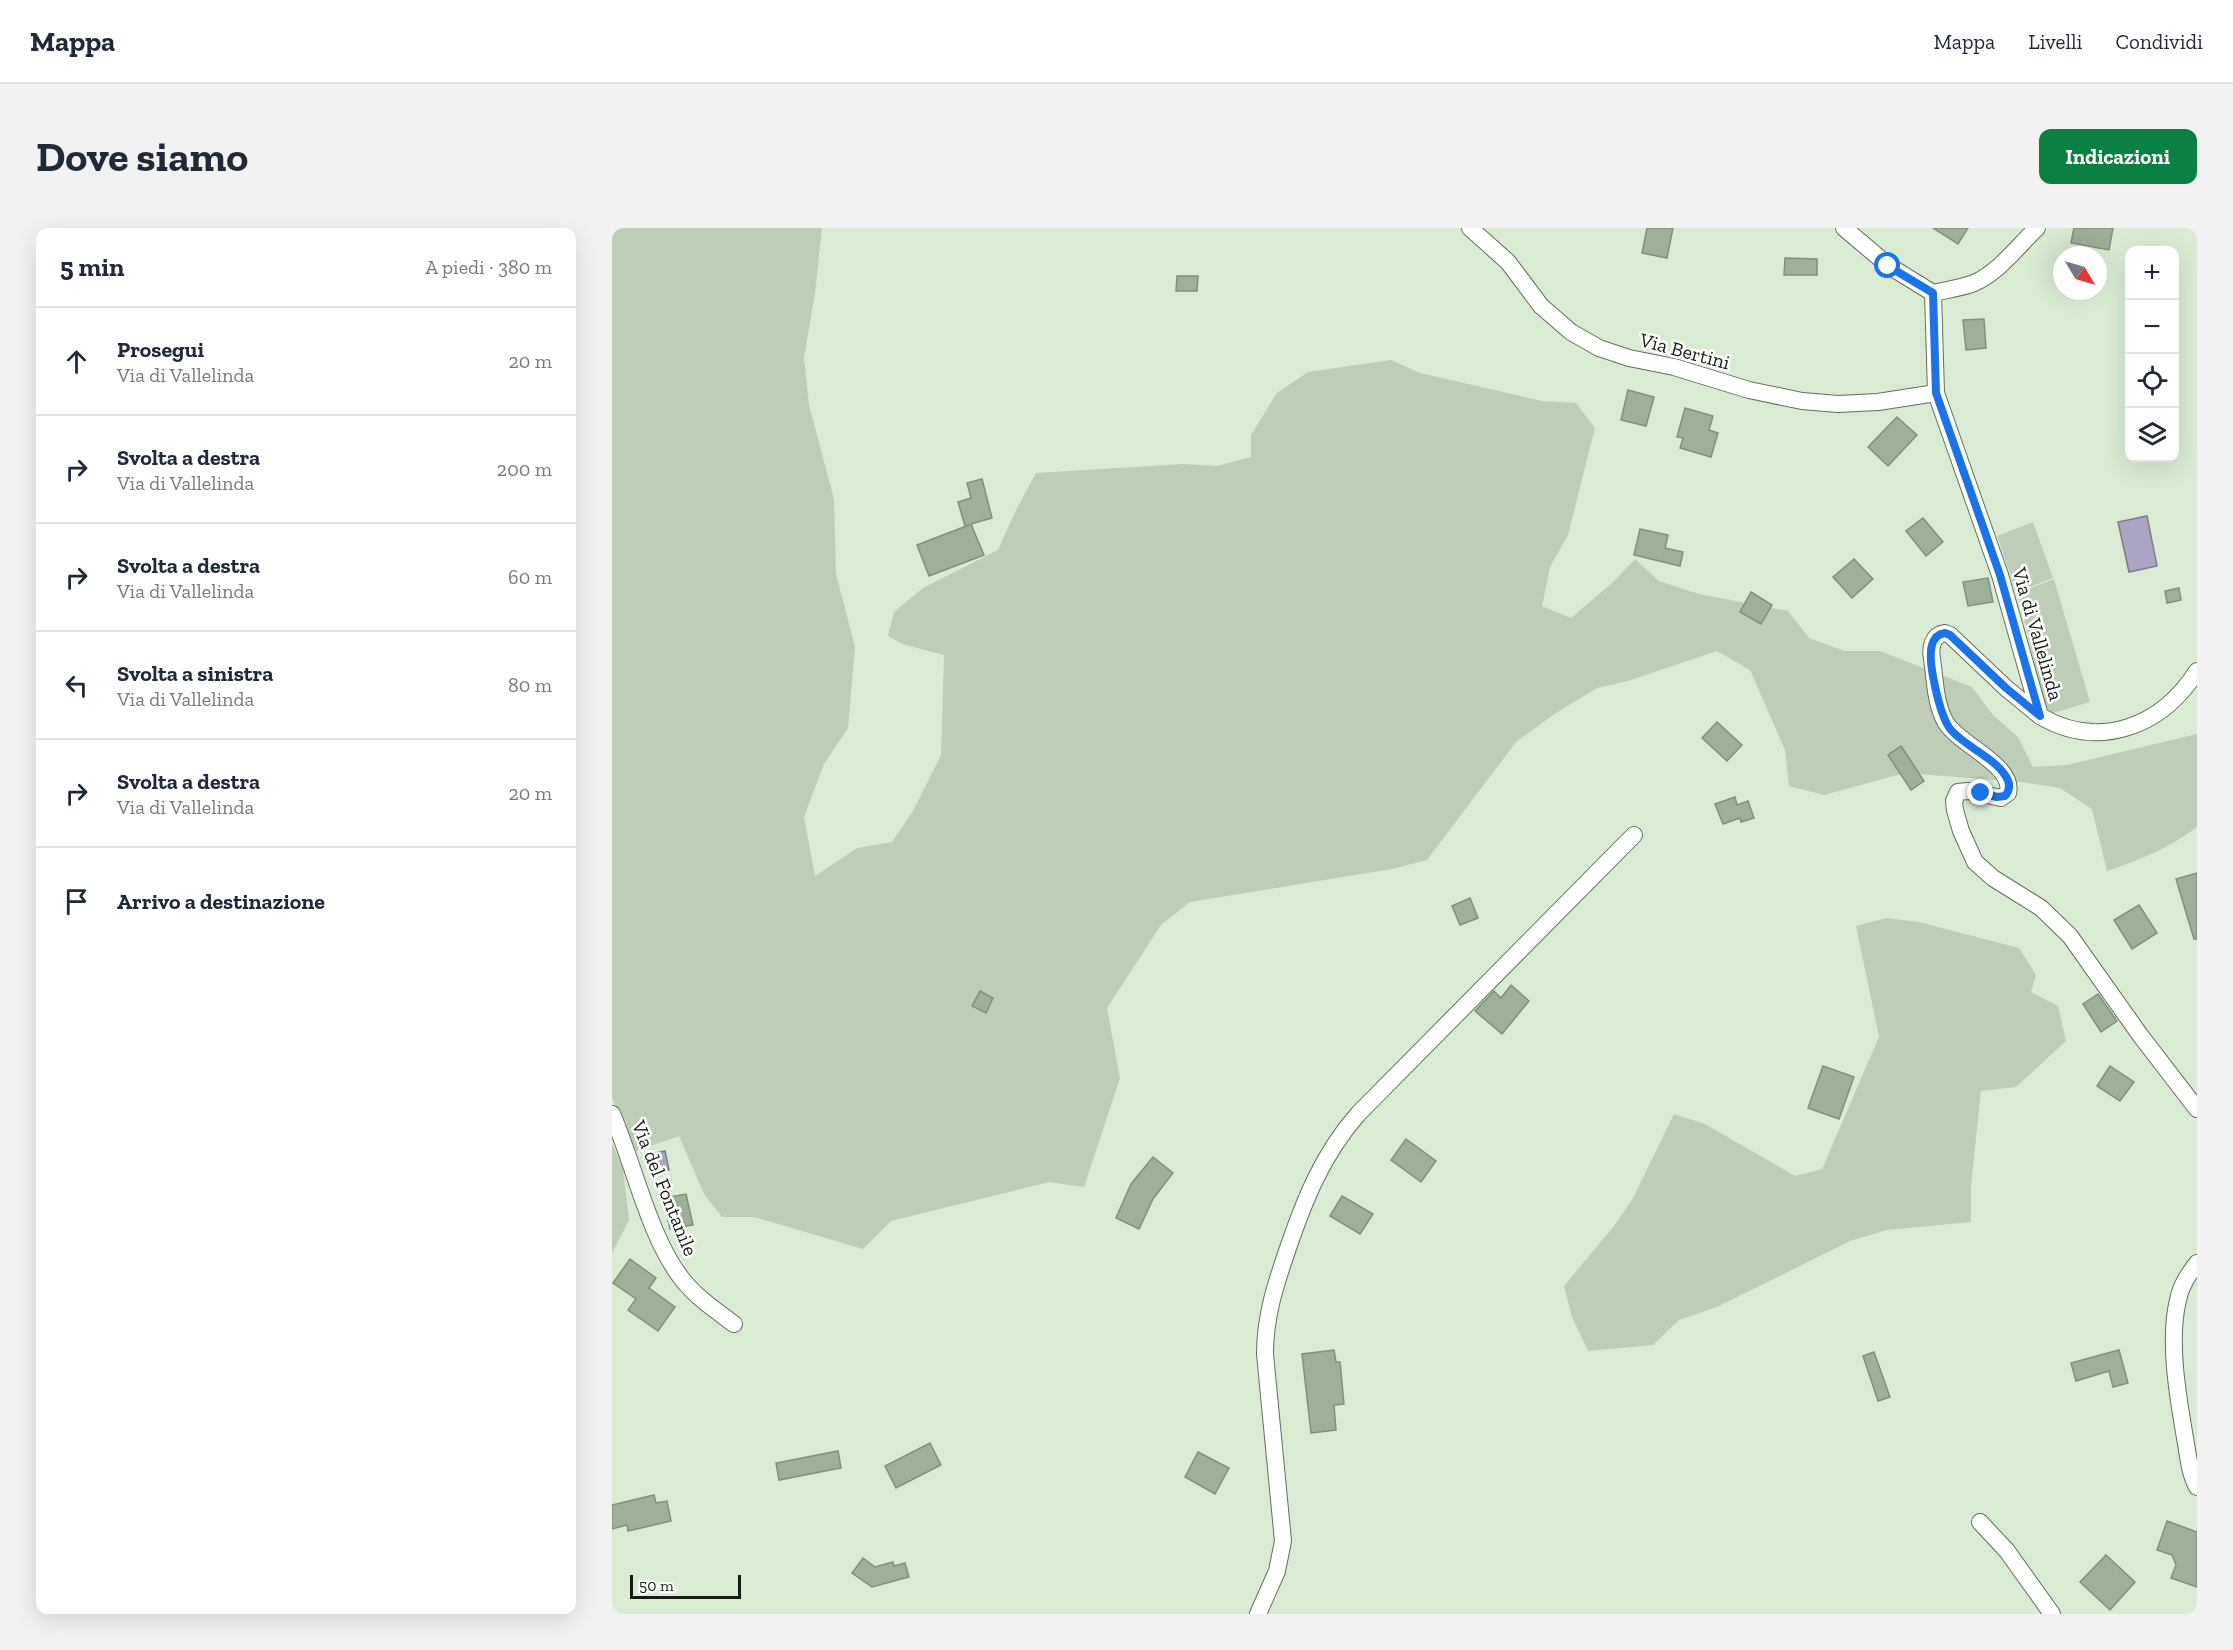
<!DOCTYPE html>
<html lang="it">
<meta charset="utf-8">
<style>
:root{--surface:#fff;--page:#f2f2f3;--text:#1f2937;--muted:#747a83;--line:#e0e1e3;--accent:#0b8043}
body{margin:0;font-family:"Zilla Slab",serif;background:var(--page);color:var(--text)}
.controls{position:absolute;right:18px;top:18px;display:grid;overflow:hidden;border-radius:12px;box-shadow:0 6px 24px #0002}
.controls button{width:54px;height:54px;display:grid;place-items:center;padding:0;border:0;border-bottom:2px solid var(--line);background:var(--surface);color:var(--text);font:30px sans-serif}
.compass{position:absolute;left:1441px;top:18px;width:54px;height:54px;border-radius:50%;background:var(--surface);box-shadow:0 6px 24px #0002;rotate:128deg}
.scale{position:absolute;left:18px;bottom:15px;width:111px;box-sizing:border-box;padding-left:6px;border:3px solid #161c14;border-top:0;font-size:16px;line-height:21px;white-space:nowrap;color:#161c14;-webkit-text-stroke:4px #fff;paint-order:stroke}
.stop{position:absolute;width:18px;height:18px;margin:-14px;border:4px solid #1a73e8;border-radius:50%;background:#fff}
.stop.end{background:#1a73e8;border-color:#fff;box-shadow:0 2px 6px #0008}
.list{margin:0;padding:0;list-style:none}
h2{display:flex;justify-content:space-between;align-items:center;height:78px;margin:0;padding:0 24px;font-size:26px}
h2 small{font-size:20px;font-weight:400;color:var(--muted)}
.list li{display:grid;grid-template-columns:39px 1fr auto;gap:18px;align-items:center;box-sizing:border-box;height:108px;padding:0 24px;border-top:2px solid var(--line)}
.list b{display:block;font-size:22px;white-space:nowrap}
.list p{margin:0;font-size:20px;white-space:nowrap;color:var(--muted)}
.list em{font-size:20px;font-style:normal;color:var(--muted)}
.icon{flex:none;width:33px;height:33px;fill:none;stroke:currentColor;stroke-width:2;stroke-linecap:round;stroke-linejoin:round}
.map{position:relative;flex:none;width:1585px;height:1386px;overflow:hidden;border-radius:12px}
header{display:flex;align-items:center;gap:36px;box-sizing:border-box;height:84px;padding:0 30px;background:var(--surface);border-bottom:2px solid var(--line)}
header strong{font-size:28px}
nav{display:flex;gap:33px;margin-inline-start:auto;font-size:21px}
.intro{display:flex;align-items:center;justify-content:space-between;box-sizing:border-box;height:144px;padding:0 36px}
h1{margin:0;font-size:42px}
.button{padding:15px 27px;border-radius:12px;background:var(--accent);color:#fff;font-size:21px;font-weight:700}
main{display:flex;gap:36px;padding:0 36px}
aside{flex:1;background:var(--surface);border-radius:12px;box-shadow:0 6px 24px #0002}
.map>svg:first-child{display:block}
</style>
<header>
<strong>Mappa</strong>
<nav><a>Mappa</a><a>Livelli</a><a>Condividi</a></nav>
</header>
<div class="intro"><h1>Dove siamo</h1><a class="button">Indicazioni</a></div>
<main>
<aside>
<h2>5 min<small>A piedi · 380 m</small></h2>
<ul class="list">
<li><svg class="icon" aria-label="ahead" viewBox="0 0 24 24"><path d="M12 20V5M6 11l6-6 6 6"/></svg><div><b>Prosegui</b><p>Via di Vallelinda</p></div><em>20 m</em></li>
<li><svg class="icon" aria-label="right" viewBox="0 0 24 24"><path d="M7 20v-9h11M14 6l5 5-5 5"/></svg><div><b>Svolta a destra</b><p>Via di Vallelinda</p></div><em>200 m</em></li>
<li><svg class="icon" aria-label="right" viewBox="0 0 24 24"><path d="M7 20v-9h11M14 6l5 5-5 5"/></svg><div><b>Svolta a destra</b><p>Via di Vallelinda</p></div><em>60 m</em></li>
<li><svg class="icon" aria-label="left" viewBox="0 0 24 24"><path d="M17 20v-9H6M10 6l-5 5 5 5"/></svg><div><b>Svolta a sinistra</b><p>Via di Vallelinda</p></div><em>80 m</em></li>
<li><svg class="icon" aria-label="right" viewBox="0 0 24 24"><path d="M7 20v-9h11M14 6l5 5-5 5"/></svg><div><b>Svolta a destra</b><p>Via di Vallelinda</p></div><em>20 m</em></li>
<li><svg class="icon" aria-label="arrive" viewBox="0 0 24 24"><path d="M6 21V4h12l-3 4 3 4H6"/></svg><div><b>Arrivo a destinazione</b></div></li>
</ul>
</aside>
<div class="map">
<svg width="1585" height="1386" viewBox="0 0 1585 1386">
<rect width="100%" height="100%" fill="#daebd4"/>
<g fill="#becdb8">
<path d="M0,0H210L203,65L192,130L197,177L222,271L224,346L243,419L236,500L212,536L192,589L203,648L245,620L280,614L301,583L329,527L332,427L290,416L276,408L282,384L311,360L386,322L404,282L424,245L571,236L605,238L639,229V207L665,165L696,144L779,132L808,145L930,173L964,175L983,200L956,307L938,339L930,378L959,390L1000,355L1023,331L1047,353L1087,366L1176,383L1197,410L1233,423H1268L1360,459L1381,487L1406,509L1421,539L1455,537L1585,506V599C1557,620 1528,632 1495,643L1480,581L1448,560L1409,554L1293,545L1212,567L1177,558L1173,522L1138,442L1105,423L1016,453L985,460L944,485L904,514L815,632L780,641L578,674L549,697L495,780L508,850L472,959L437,954L279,993L251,1021L142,989H110L92,966L67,908L24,923L0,870Z"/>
<polygon points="1421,294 1441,350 1404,364 1385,308"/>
<polygon points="1442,351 1478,474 1435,487 1406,365"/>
<polygon points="1275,690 1307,694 1407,720 1424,747 1419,764 1446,778 1454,813 1404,859 1369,863 1359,958 1359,994 1275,1002 1238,1013 1105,1079 1067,1092 1041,1117 976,1123 960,1089 952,1058 1002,998 1021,970 1062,886 1093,896 1183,948 1210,941 1267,809 1244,698"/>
<polygon points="0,915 11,941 17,992 0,1025"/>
</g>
<g fill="#aba4c3" stroke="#7e7b8e" stroke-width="1.5">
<polygon points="1535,288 1545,338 1517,344 1506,294"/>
<polygon points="53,923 57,942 48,944 43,925"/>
</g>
<g fill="#9faf99" stroke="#81907b" stroke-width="1.5">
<polygon points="1035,0 1061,0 1055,30 1030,25"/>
<polygon points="1321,0 1356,0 1346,16"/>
<polygon points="1462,0 1501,0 1497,22 1459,15"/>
<polygon points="1173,30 1205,31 1205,47 1172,47"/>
<polygon points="565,48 586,48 585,63 564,63"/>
<polygon points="1372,91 1374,120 1354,122 1351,92"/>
<polygon points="1016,162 1042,169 1034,198 1009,192"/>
<polygon points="1073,180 1101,188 1097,202 1106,205 1099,229 1068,220 1071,210 1065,209"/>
<polygon points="1285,189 1305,207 1276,238 1256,219"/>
<polygon points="370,251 380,290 359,296 372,327 317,348 305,317 357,297 353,298 346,274 359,270 355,255"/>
<polygon points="1311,290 1331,314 1314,328 1294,303"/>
<polygon points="1028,301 1056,307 1053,320 1071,324 1068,338 1022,327"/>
<polygon points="1242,331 1261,351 1240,370 1221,349"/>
<polygon points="1376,350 1381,374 1356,378 1351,354"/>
<polygon points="1567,360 1569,372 1555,375 1553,363"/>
<polygon points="1139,364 1160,377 1149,396 1128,384"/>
<polygon points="1105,494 1130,517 1115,533 1090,510"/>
<polygon points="1289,518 1312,553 1299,562 1276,527"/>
<polygon points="1123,569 1125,577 1136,573 1142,590 1129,594 1128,590 1111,596 1103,576"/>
<polygon points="1585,645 1585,711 1582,711 1564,651"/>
<polygon points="858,670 866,690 848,697 840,678"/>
<polygon points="1527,677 1545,705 1520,721 1502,692"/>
<polygon points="899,757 917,773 890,806 863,783 882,763 889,770"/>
<polygon points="368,763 381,770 374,785 360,778"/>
<polygon points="1486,766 1505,793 1489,804 1471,776"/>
<polygon points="1211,838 1242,849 1227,891 1196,880"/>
<polygon points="1498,838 1522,854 1508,873 1485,858"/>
<polygon points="794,911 824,933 809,954 779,932"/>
<polygon points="541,929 561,945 541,971 527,1001 504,990 519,956"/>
<polygon points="74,966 81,997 58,1001 51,970"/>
<polygon points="730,968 761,986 748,1006 718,988"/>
<polygon points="18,1031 44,1050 37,1060 63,1079 46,1103 16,1082 24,1071 1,1055"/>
<polygon points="722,1122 724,1134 728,1134 732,1176 722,1177 724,1202 699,1205 690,1126"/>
<polygon points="1507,1122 1516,1155 1501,1159 1497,1143 1464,1153 1459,1135"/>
<polygon points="1262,1124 1278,1169 1266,1173 1251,1128"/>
<polygon points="318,1215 329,1237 284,1260 273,1238"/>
<polygon points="226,1223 229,1240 167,1252 164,1235"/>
<polygon points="586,1224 617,1240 603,1266 573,1249"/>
<polygon points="42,1267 44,1275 55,1273 59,1293 16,1303 15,1297 0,1301 0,1277"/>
<polygon points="1555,1293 1585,1304 1585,1359 1559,1350 1564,1337 1560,1327 1545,1322"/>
<polygon points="1494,1327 1523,1354 1498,1382 1468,1354"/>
<polygon points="251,1330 263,1339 281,1334 282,1338 293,1335 297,1349 260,1359 240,1345"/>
</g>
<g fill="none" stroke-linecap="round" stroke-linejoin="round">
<g stroke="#61705b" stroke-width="18">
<g id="street">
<polyline points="858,0 896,34 929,78 959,104 987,120 1017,130 1062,139 1137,162 1190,173 1226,176 1266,174 1324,165"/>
<path d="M1232,0L1277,38L1321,65L1324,165L1388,347L1428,488L1394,460L1338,407L1333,405C1320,407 1318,420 1320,431C1323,451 1323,476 1334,495C1348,517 1403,538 1396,565L1389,570L1356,563L1346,564L1342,573L1343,582L1349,603L1363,634L1381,650L1429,680L1458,708L1528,807L1585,881"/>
<path d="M1321,65C1334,62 1349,60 1362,55C1387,44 1406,18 1425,0"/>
<path d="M1428,488C1488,523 1550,498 1585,443"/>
<path d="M0,886C22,936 37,1009 70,1051C84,1069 103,1082 122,1096"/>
<path d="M1585,1035C1576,1047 1569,1057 1566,1072C1556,1113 1566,1169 1573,1210C1576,1226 1577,1244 1585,1259"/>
<polyline points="1368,1294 1395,1323 1440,1386"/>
<path d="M646,1386L665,1343L671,1313L653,1126C653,1089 663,1058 675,1023C692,973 710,927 746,886L1022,607"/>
</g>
</g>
<use href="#street" stroke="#fff" stroke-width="16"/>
</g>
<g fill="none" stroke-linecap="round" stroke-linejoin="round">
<path stroke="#1a73e8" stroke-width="8" d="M1276,38L1321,65L1324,165L1388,347L1428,488L1394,460L1338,407L1333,405C1326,406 1322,410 1320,417C1315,433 1328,489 1339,502C1354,519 1381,529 1393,547C1398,554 1399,561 1393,568L1385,569L1369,565"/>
</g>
<g text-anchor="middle" stroke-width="5" stroke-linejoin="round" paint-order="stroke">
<g font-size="20" fill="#161c14" stroke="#fff">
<text transform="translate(1073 123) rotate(15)" y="7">Via Bertini</text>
<text transform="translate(1426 406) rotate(74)" y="7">Via di Vallelinda</text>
<text transform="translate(53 960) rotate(68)" y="7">Via del Fontanile</text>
</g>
</g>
</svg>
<div class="controls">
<button>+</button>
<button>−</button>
<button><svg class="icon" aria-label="locate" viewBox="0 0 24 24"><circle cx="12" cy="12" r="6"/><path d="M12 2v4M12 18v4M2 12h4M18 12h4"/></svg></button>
<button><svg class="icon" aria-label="layers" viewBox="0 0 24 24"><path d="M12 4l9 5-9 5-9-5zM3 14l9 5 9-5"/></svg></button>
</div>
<svg class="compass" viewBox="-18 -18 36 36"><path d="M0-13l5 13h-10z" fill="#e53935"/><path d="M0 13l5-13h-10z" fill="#747a83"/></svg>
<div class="scale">50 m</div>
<div class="stop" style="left:1276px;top:38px"></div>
<div class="stop end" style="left:1369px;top:565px"></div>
</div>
</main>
